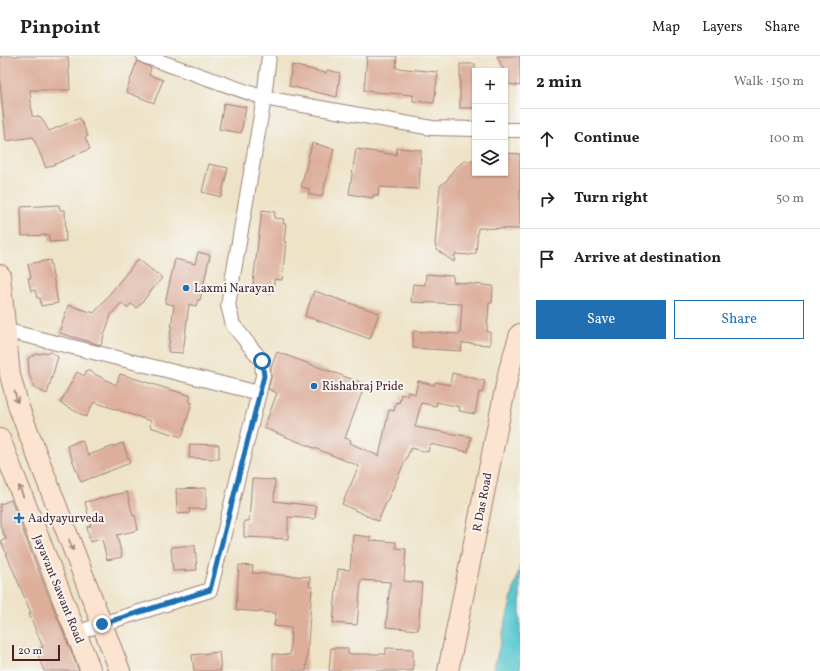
<!DOCTYPE html>
<meta charset="utf-8">
<style>
:root{--surface:#fff;--page:#f6f6f6;--text:#202124;--muted:#757577;--line:#e0e0e0;--accent:#1f6fb2}
body{margin:0;font-family:Vollkorn,serif;background:var(--page);color:var(--text)}
.controls{position:absolute;right:12px;top:12px;display:grid;overflow:hidden;border-radius:0px;box-shadow:0 1px 3px #0004}
.controls button{width:36px;height:36px;display:grid;place-items:center;padding:0;border:0;border-bottom:1px solid var(--line);background:var(--surface);color:var(--text);font:20px sans-serif}
.scale{position:absolute;left:12px;bottom:10px;width:48px;box-sizing:border-box;padding-left:4px;border:2px solid #4a1f2b;border-top:0;font-size:11px;line-height:14px;white-space:nowrap;color:#4a1f2b;-webkit-text-stroke:3px #f6f6f2;paint-order:stroke}
.stop{position:absolute;width:12px;height:12px;margin:-9px;border:3px solid #1f6fb2;border-radius:50%;background:#fff}
.stop.end{background:#1f6fb2;border-color:#fff;box-shadow:0 1px 4px #0008}
.list{margin:0;padding:0;list-style:none}
h2{display:flex;justify-content:space-between;align-items:center;height:52px;margin:0;padding:0 16px;font-size:17px}
h2 small{font-size:13px;font-weight:400;color:var(--muted)}
.list li{display:grid;grid-template-columns:26px 1fr auto;gap:12px;align-items:center;box-sizing:border-box;height:60px;padding:0 16px;border-top:1px solid var(--line)}
.list b{display:block;font-size:15px;white-space:nowrap}
.list em{font-size:13px;font-style:normal;color:var(--muted)}
.actions{display:flex;gap:8px;padding:12px 16px}
.actions a{flex:1;padding:9px 0;border:1px solid var(--accent);border-radius:0px;text-align:center;font-size:14px;color:var(--accent)}
.actions .main{background:var(--accent);color:#fff}
.icon{flex:none;width:22px;height:22px;fill:none;stroke:currentColor;stroke-width:2;stroke-linecap:round;stroke-linejoin:round}
.map{position:relative;flex:none;width:520px;height:615px;overflow:hidden}
header{display:flex;align-items:center;gap:24px;box-sizing:border-box;height:56px;padding:0 20px;background:var(--surface);border-bottom:1px solid var(--line)}
header strong{font-size:19px}
nav{display:flex;gap:22px;margin-inline-start:auto;font-size:14px}
main{display:flex}
aside{flex:1;background:var(--surface)}
.map>svg:first-child{display:block}
</style>
<header>
<strong>Pinpoint</strong>
<nav><a>Map</a><a>Layers</a><a>Share</a></nav>
</header>
<main>
<div class="map">
<svg width="520" height="615" viewBox="0 0 520 615">
<rect width="100%" height="100%" fill="#f6f6f2"/>
<filter id="ink" filterUnits="userSpaceOnUse"><feTurbulence type="fractalNoise" baseFrequency=".025" numOctaves="2"/><feDisplacementMap in="SourceGraphic" scale="8" xChannelSelector="R" yChannelSelector="G"/><feConvolveMatrix kernelMatrix="1 2 1 2 8 2 1 2 1" color-interpolation-filters="sRGB"/></filter>
<filter id="wash" filterUnits="userSpaceOnUse"><feTurbulence type="fractalNoise" baseFrequency=".012" numOctaves="4" result="noise"/><feDisplacementMap in="SourceGraphic" scale="16" xChannelSelector="R" yChannelSelector="G"/><feGaussianBlur stdDeviation="0.9" result="paint"/><feColorMatrix in="noise" values="0 0 0 0 0 0 0 0 0 0 0 0 0 0 0 0 0 1.4 0 .05"/><feComposite in="paint" operator="in"/></filter>
<g filter="url(#wash)">
<rect width="100%" height="100%" fill="#eee3c7"/>
<polygon fill="#5cc9d1" stroke="#53747e" points="520,510 520,615 494,615 494,612"/>
<g id="blocks">
<g fill="#ddaf9b">
<polygon points="0,0 68,0 70,34 30,34 32,60 41,61 49,75 80,62 88,80 85,81 90,93 46,112 33,81 6,85 0,27"/>
<polygon points="367,0 397,0 396,12 438,16 434,47 413,45 413,39 364,35"/>
<polygon points="497,0 520,0 520,30 505,27 506,15 504,15"/>
<polygon points="137,5 151,12 149,19 163,24 154,47 126,36"/>
<rect x="460" y="8" width="15" height="44"/>
<polygon points="292,9 326,17 327,14 340,17 337,41 289,30"/>
<polygon points="224,47 246,51 241,77 219,73"/>
<polygon points="312,87 334,93 322,141 308,138 309,133 301,131"/>
<polygon points="397,92 421,94 419,133 379,131 378,140 373,139 373,142 349,138 356,93 396,99"/>
<polygon points="505,97 520,98 520,173 478,172 476,197 470,199 455,198 454,206 437,194 435,188 440,130 447,124 454,113 465,105 475,105 475,117 505,117"/>
<polygon points="209,108 228,112 221,141 202,136"/>
<polygon points="59,149 60,154 65,154 66,185 49,186 49,179 22,180 21,151"/>
<polygon points="262,154 275,156 274,162 284,163 283,168 286,168 284,186 286,186 282,224 274,223 274,230 272,230 271,237 252,235"/>
<polygon points="198,196 210,199 200,244 198,244 196,250 189,248 183,297 168,296 174,249 165,247 175,203 195,208"/>
<polygon points="138,203 162,222 137,252 131,248 127,252 121,247 111,259 101,289 59,277 68,249 94,257"/>
<polygon points="50,204 58,247 41,250 40,242 37,242 35,234 31,235 28,222 31,222 28,208"/>
<polygon points="426,218 453,220 453,226 493,230 492,247 489,247 487,276 490,276 490,289 462,287 461,295 413,292 413,275 460,278 462,248 411,246 413,228 425,229"/>
<polygon points="314,235 379,257 370,283 305,260"/>
<polygon points="51,296 58,301 47,338 34,332 29,318 28,302 37,298"/>
<polygon points="277,296 365,328 345,382 351,384 350,387 379,400 389,354 394,355 396,346 399,347 401,338 407,340 408,336 415,338 418,325 434,329 435,326 450,329 452,317 485,325 482,337 479,336 475,358 459,355 460,351 437,346 436,350 421,347 415,371 471,381 468,396 430,388 428,396 411,392 378,465 342,448 359,410 264,372 277,337 268,333 271,322 271,312"/>
<polygon points="87,314 116,329 120,318 191,340 189,346 192,347 182,381 150,371 151,365 94,346 86,361 60,347 77,316 84,320"/>
<polygon points="82,384 88,399 123,387 130,407 81,426 67,390"/>
<polygon points="190,388 219,389 219,403 189,402"/>
<polygon points="252,423 275,424 274,445 316,450 315,463 288,461 288,483 244,481 244,465 249,465"/>
<polygon points="206,432 206,453 189,453 190,457 177,458 176,433"/>
<polygon points="127,436 133,460 135,459 138,474 117,479 122,501 107,504 102,483 90,486 87,471 91,470 85,446"/>
<polygon points="11,444 43,526 79,615 44,615 36,594 43,591 29,558 31,557 1,485 6,483 0,469 0,448"/>
<polygon points="353,479 371,481 369,484 396,486 396,492 406,493 404,525 422,527 418,574 386,571 390,526 361,524 357,569 333,567 338,513 350,514"/>
<polygon points="195,489 197,514 173,515 171,491"/>
<polygon points="239,509 253,510 252,517 310,521 309,530 312,531 306,615 273,615 273,598 290,599 291,572 274,570 276,557 236,554"/>
<polygon points="331,592 348,592 348,598 386,598 386,592 413,593 413,615 329,615"/>
<polygon points="219,596 221,615 194,615 192,599"/>
</g>
</g>
</g>
<g filter="url(#ink)">
<use href="#blocks" fill-opacity="0" stroke="#9c8179" stroke-width="1"/>
<g fill="none" stroke-linecap="round" stroke-linejoin="round">
<g stroke="#9c8179" stroke-width="16">
<g id="street">
<polyline points="269,0 264,42 432,72 475,73"/>
<polyline points="505,74 520,74"/>
<polyline points="0,273 259,337"/>
<polyline points="77,577 102,568 210,534 263,320 262,305 233,269 228,249 264,42 144,0"/>
</g>
</g>
<g stroke="#9c8179" stroke-width="22">
<g id="secondary">
<polyline points="0,219 10,319 19,352 120,615"/>
<polyline points="0,383 91,615"/>
<polyline points="448,615 509,314 520,278"/>
</g>
</g>
<use href="#street" stroke="#fff" stroke-width="14"/>
<use href="#secondary" stroke="#fde4d0" stroke-width="20"/>
</g>
<defs><path id="oneway-shaft" d="M-6 0H5M1.5-3L5.5 0L1.5 3" fill="none" stroke-width="1.6" stroke-linecap="round" stroke-linejoin="round"/></defs>
<g stroke="#a4827e">
<use href="#oneway-shaft" transform="translate(16 341) rotate(75)"/>
<use href="#oneway-shaft" transform="translate(21 435) rotate(-112)"/>
<use href="#oneway-shaft" transform="translate(71 489) rotate(69)"/>
</g>
</g>
<g fill="none" stroke-linecap="round" stroke-linejoin="round" filter="url(#ink)">
<polyline stroke="#1f6fb2" stroke-width="5" points="102,568 210,534 264,320 262,305"/>
</g>
<g fill="#1f6fb2" stroke="#f6f6f2" stroke-width="1.5">
<circle cx="186" cy="232" r="4"/>
<circle cx="314" cy="330" r="4"/>
<path d="M17 456h4v4h4v4h-4v4h-4v-4h-4v-4h4z"/>
</g>
<g text-anchor="middle" stroke-width="4" stroke-linejoin="round" paint-order="stroke">
<g font-size="12" fill="#4a1f2b" stroke="#f6f6f2" text-anchor="start">
<text x="194" y="236">Laxmi Narayan</text>
<text x="322" y="334">Rishabraj Pride</text>
<text x="28" y="466">Aadyayurveda</text>
</g>
<g font-size="12" fill="#4a1f2b" stroke="#f6f6f2">
<text transform="translate(482 446) rotate(-79)" y="4">R Das Road</text>
<text transform="translate(59 533) rotate(68)" y="4">Jayavant Sawant Road</text>
</g>
</g>
</svg>
<div class="controls">
<button>+</button>
<button>−</button>
<button><svg class="icon" aria-label="layers" viewBox="0 0 24 24"><path d="M12 4l9 5-9 5-9-5zM3 14l9 5 9-5"/></svg></button>
</div>
<div class="scale">20 m</div>
<div class="stop" style="left:262px;top:305px"></div>
<div class="stop end" style="left:102px;top:568px"></div>
</div>
<aside>
<h2>2 min<small>Walk · 150 m</small></h2>
<ul class="list">
<li><svg class="icon" aria-label="ahead" viewBox="0 0 24 24"><path d="M12 20V5M6 11l6-6 6 6"/></svg><div><b>Continue</b></div><em>100 m</em></li>
<li><svg class="icon" aria-label="right" viewBox="0 0 24 24"><path d="M7 20v-9h11M14 6l5 5-5 5"/></svg><div><b>Turn right</b></div><em>50 m</em></li>
<li><svg class="icon" aria-label="arrive" viewBox="0 0 24 24"><path d="M6 21V4h12l-3 4 3 4H6"/></svg><div><b>Arrive at destination</b></div></li>
</ul>
<div class="actions"><a class="main">Save</a><a>Share</a></div>
</aside>
</main>
